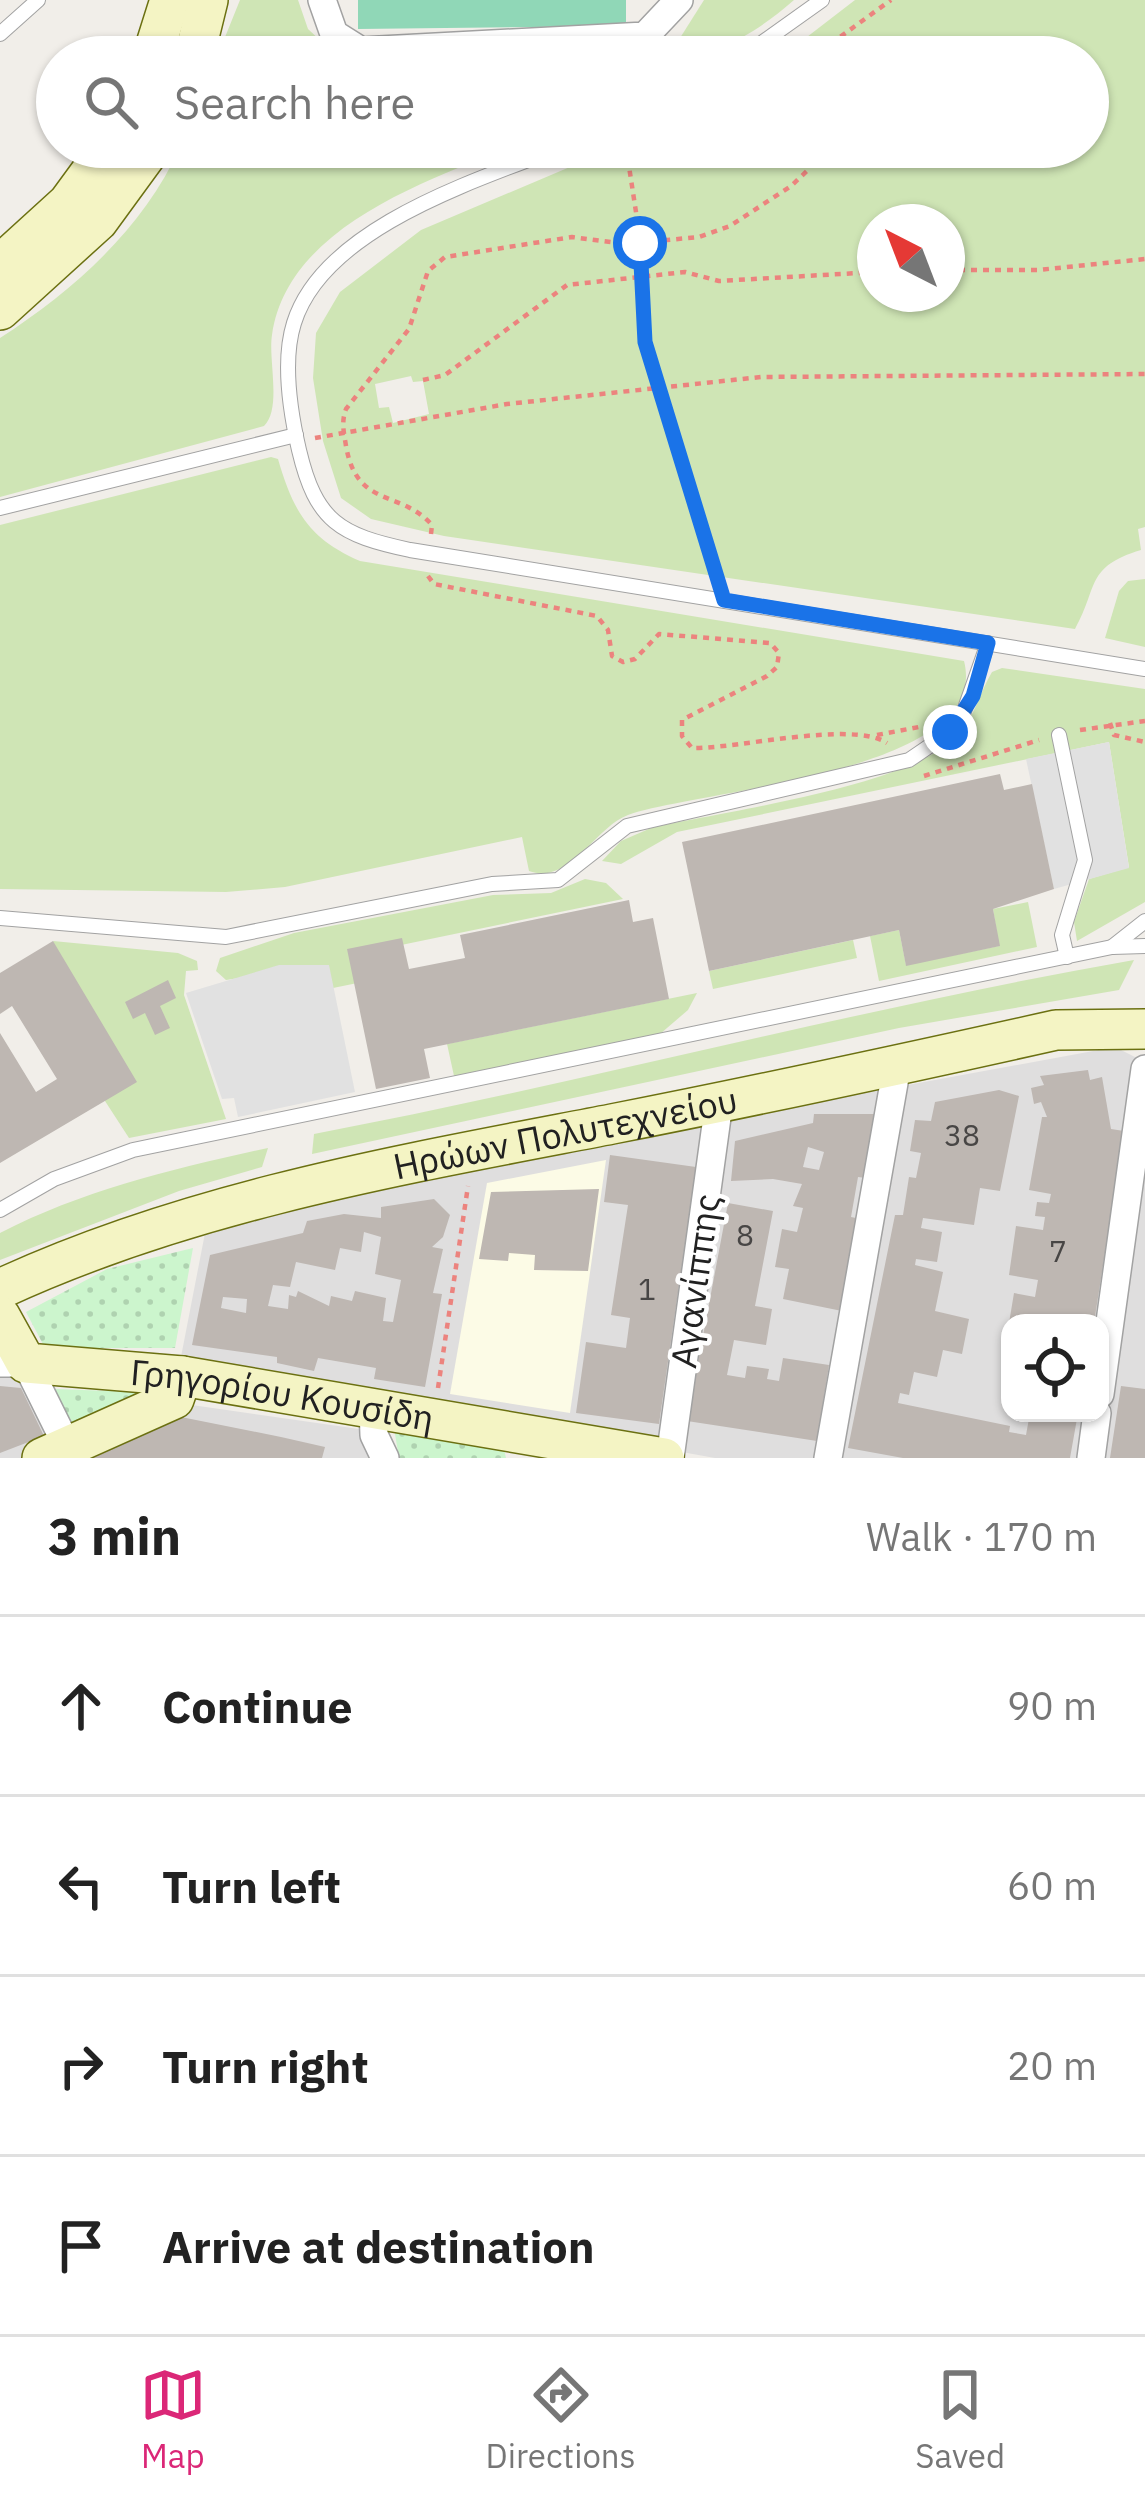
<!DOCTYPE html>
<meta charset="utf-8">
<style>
:root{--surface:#fff;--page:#f2f2f2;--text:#222;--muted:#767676;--line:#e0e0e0;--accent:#db2777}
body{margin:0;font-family:"IBM Plex Sans",sans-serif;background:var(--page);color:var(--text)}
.controls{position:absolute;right:36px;bottom:36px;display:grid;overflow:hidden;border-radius:24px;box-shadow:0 3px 9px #0004}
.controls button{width:108px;height:108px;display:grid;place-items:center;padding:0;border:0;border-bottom:3px solid var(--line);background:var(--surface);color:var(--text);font:60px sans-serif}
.compass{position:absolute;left:857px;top:204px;width:108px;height:108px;border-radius:50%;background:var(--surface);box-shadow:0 3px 9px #0004;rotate:318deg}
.stop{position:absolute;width:36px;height:36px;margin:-27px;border:9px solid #1a73e8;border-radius:50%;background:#fff}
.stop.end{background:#1a73e8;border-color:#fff;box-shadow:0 3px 12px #0008}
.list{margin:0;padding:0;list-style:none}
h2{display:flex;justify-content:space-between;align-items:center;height:156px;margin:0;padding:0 48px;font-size:51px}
h2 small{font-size:39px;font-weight:400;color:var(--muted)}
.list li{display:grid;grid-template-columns:78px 1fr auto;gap:36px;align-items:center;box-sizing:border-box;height:180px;padding:0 48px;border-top:3px solid var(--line)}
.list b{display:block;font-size:45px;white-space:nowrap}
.list em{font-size:39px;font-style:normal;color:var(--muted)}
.icon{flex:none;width:66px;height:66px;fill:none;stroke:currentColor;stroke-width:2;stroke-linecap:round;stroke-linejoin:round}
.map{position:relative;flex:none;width:1145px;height:1458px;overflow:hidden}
.search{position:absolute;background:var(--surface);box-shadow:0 3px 9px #0004;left:36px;right:36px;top:36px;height:132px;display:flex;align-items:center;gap:30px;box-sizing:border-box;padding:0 42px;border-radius:66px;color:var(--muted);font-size:45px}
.sheet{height:876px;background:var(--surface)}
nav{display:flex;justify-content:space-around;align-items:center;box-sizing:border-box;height:168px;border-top:3px solid var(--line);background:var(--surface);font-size:33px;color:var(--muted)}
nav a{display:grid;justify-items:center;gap:6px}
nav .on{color:var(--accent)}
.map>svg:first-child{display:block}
</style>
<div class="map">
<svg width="1145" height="1458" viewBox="0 0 1145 1458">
<defs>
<pattern id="park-dots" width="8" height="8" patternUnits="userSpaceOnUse" patternTransform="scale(3)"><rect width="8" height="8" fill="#ccf5cd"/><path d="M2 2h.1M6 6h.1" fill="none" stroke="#afd2b0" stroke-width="1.8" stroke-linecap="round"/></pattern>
</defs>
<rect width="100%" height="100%" fill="#f1eee9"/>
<g fill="#dfdede" fill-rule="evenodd">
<path d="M1115,1047L1145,1062V1458H715L180,1362L206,1228L427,1173ZM1010,1323H1100V1413H1010Z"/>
<polygon points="22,1371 66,1454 178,1403 359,1429 373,1458 0,1458 0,1372"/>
</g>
<polygon fill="#fcfbe6" points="606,1160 570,1413 450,1394 487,1183"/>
<g fill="#cfe5b5" fill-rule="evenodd">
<polygon points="240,0 298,0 308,29 338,57 217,57"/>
<path d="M704,0H794C756,33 717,57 668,57Z"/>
<path d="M855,0H1145V527L1138,529L1141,550C1085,567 1099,586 1075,629L444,536L371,519L341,498L323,441L313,378L316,333L340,292L421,230L617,147H1088V57H781ZM875,222H947V294H875ZM411,376L413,382L423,381L429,414L393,423L389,407L379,408L375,384Z"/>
<path d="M180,147H510C424,182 287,228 272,335C268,360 282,408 264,426L0,497V338C73,291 144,228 180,147Z"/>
<path d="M271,457L278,459C293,511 309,539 360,561L964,661C993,773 698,790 628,815C595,827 569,886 529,871L522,837L285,887L226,892L0,889V525Z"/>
<polygon points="1145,579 1145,647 1105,638 1119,591 1128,581"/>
<path d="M1002,668L1145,689V902L1077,941L1074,922L1089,879L1129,867L1109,742L677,832L621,864L602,861L621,841L651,828C724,811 909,787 957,736C975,717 979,694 992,672Z"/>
<polygon points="585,879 606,883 623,899 377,950 377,979 333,988 328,965 226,980 216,971 220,958 294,933 493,895 551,893"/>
<polygon points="1028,902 1037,947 879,981 870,936 899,930 906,965 999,946 993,909"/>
<polygon points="853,940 857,958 713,989 709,971"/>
<polygon points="53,941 178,953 197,961 198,970 186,971 184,995 226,1119 129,1138 105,1101"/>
<path d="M1134,960L1119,990L899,1028L312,1154L314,1134C588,1082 859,1008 1134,960Z"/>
<polygon points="697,993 688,1010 660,1034 454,1076 447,1044"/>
<path d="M268,1148L262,1167L179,1191L0,1260V1233C84,1190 176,1168 268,1148Z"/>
</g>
<g fill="url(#park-dots)">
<polygon points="193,1248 175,1348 45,1348 26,1312 107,1269"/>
<polygon points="55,1389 138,1392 143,1401 72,1424"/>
<polygon points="394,1428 503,1445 506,1458 399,1458"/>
</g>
<polygon fill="#90d7b7" points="358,0 626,0 626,26 358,29"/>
<g fill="#e1e1e1">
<polygon points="1109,742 1129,868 1054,889 1026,759"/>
<polygon points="279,965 329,965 355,1092 238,1117 234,1098 222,1099 186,993"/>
</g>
<g fill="#beb7b2" fill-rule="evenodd">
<polygon points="1000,774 1004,790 1032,784 1054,889 993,909 1000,946 906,966 899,930 709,971 682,842"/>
<polygon points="629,900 633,922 653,918 669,999 424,1049 430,1078 376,1089 347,949 402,938 409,969 465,958 460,935"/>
<polygon points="53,941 137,1082 0,1163 0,1033 36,1092 57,1079 12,1006 0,1014 0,973"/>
<polygon points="168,980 176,998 160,1006 170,1028 155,1035 145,1013 133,1019 125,1002"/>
<polygon points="1088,1070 1090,1080 1102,1077 1111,1129 1124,1131 1094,1323 1009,1323 1014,1293 1035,1297 1038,1280 1009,1275 1016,1226 1043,1230 1045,1217 1035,1216 1037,1202 1049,1203 1051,1194 1029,1190 1042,1117 1047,1117 1041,1102 1034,1104 1031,1088 1044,1085 1040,1076"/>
<polygon points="999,1090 1019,1096 1000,1191 980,1188 974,1225 923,1218 921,1228 942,1232 937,1262 916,1259 915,1265 943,1272 935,1311 969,1319 962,1354 943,1350 937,1377 914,1372 909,1395 900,1393 898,1403 1010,1426 1009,1432 1026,1435 1030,1413 1078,1413 1070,1458 903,1458 848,1448 895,1215 903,1215 909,1177 916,1178 921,1153 910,1151 915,1120 931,1121 935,1102"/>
<path d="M814,1114H876L866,1178L858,1177L851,1217L861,1219L842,1311L783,1299L789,1269L775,1267L782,1229L797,1232L803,1208L793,1206L802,1184L773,1179L731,1181L735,1141L813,1123ZM808,1147L824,1152L819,1170L803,1167Z"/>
<polygon points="610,1155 696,1167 659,1424 576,1413 586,1342 626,1348 630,1318 611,1315 628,1205 604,1202"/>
<polygon points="599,1189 588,1271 534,1270 535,1255 509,1253 508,1261 479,1259 491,1192"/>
<path d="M434,1199L450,1215L443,1237L432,1247L443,1249L433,1293L442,1294L425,1387L374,1379L376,1368L318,1358L314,1371L277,1363V1357L192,1345L210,1255L303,1233L307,1221L344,1214L381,1218V1207ZM364,1232L381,1237L375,1274L401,1280L393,1322L383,1321L386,1298L355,1291L352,1301L331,1296L329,1306L298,1291L296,1297L289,1295L288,1309L268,1306L273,1285L290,1287L296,1262L335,1270L340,1248L361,1252ZM223,1297L247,1299L246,1313L221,1308Z"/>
<polygon points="728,1203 773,1211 755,1306 772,1309 766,1345 734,1340 727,1375 745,1378 747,1366 769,1369 767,1379 779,1381 783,1358 829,1365 817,1441 687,1421"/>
<polygon points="0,1386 21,1388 44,1436 0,1453"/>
<polygon points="1121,1386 1145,1389 1145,1458 1110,1458"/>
<polygon points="181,1417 281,1437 325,1447 322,1458 89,1458"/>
</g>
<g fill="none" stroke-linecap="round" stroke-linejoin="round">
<g stroke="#a2a2a2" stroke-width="16">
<g id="lane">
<polyline points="0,34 38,0"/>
<polyline points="742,57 822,0"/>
<path d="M562,147C478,180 324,227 294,323C282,361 290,411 299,450C316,522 340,535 410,550L1145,669"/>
<polyline points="0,508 296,435"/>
<polyline points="1059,735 1085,860 1062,935 1067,957"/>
<polyline points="0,918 226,937 492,884 558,880 627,826 909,760 950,732 963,714 988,643"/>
<polyline points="1112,947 1145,921"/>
<polyline points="0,1210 54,1179 133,1150 1112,947 1145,946"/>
</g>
</g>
<g stroke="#a2a2a2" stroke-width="30">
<g id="street">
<polyline points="322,0 334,34 361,51 645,36 679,0"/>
<polyline points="0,1363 26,1363 73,1458"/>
<polyline points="1100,1394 1145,1069"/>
<polyline points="373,1409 374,1435 385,1458"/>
<polyline points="670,1458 719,1103"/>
<polyline points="828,1458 897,1066"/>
<polyline points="1091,1458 1097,1413"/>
</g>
</g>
<g stroke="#6b7011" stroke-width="42">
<g id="secondary">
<polyline points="152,57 170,0"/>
<polyline points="194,57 208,0"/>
<polyline points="0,265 68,203 109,147"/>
<polyline points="0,310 98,221 152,147"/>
<path id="s1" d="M0,1289C192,1200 405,1164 612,1124C760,1095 908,1063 1056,1030L1145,1029"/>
<path id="s2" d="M0,1316L26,1363L182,1376L664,1458"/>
<polyline points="42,1458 174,1399 182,1376"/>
</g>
</g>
<g stroke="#ec837e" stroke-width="4.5" stroke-dasharray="6 6" stroke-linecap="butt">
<polyline points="828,57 840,37 891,0"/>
<polyline points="626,147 646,277 645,342 717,578"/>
<polyline points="947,270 1038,270 1145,259"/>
<polyline points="423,380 445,375 567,285 685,272 719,281 875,272"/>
<polyline points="315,438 507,404 761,377 1145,374"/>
<path d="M431,534L432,525C400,489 357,509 346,446C344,433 341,422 346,409L409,329L428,271L445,257L572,237L625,244L699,237L730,226L791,186L808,170L815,147"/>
<path d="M428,576L434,584L597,616L608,630L612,656L623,662L635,659L659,634L770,643L779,653L777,667L767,676L682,720V736L692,748C737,749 852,720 887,743"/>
<polyline points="1110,723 1114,735 1145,742"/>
<polyline points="1080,730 1145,721"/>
<polyline points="877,735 919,727"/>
<polyline points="924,776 1039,740"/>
<polyline points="438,1388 468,1186"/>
</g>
<use href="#lane" stroke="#fff" stroke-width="14"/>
<use href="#street" stroke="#fff" stroke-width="27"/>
<use href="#secondary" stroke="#f4f4c4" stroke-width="39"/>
</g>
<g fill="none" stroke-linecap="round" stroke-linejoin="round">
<polyline stroke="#1a73e8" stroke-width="15" points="640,243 645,342 724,600 988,643 973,696 950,732"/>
</g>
<g text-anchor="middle" stroke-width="9" stroke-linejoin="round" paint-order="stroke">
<g font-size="30" fill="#484645">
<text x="962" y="1146">38</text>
<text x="745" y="1246">8</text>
<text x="1058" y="1262">7</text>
<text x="647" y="1300">1</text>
</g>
<g font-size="36" fill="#212121" stroke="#fff">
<text dy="13" stroke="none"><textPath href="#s1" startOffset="588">Ηρώων Πολυτεχνείου</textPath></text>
<text transform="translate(695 1281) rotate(-82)" y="13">Αγανίππης</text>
<text dy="13" stroke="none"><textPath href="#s2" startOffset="312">Γρηγορίου Κουσίδη</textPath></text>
</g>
</g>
</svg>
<div class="controls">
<button><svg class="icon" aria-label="locate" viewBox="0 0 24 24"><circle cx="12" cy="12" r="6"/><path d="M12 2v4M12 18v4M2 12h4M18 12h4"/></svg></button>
</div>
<svg class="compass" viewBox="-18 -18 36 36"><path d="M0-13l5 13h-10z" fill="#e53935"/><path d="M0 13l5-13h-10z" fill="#767676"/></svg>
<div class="stop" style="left:640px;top:243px"></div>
<div class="stop end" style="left:950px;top:732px"></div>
<div class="search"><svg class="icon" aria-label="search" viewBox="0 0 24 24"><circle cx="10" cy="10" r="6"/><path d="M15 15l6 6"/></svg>Search here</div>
</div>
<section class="sheet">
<h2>3 min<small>Walk · 170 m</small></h2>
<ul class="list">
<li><svg class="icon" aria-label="ahead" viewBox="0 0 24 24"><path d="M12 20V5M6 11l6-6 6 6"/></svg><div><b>Continue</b></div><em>90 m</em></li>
<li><svg class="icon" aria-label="left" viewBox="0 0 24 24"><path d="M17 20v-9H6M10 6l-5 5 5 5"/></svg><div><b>Turn left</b></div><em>60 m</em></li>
<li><svg class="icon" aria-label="right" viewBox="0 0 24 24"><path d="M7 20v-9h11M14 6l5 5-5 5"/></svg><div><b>Turn right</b></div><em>20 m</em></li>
<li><svg class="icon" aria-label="arrive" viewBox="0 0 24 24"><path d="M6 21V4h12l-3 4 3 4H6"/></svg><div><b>Arrive at destination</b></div></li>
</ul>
</section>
<nav>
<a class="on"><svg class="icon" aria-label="map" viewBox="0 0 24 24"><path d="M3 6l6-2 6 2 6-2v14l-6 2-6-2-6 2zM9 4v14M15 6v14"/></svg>Map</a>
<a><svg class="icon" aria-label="directions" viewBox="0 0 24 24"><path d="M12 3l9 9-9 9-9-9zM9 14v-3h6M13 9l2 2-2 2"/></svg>Directions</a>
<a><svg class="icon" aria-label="saved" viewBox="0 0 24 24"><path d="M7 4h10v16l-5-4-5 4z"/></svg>Saved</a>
</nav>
